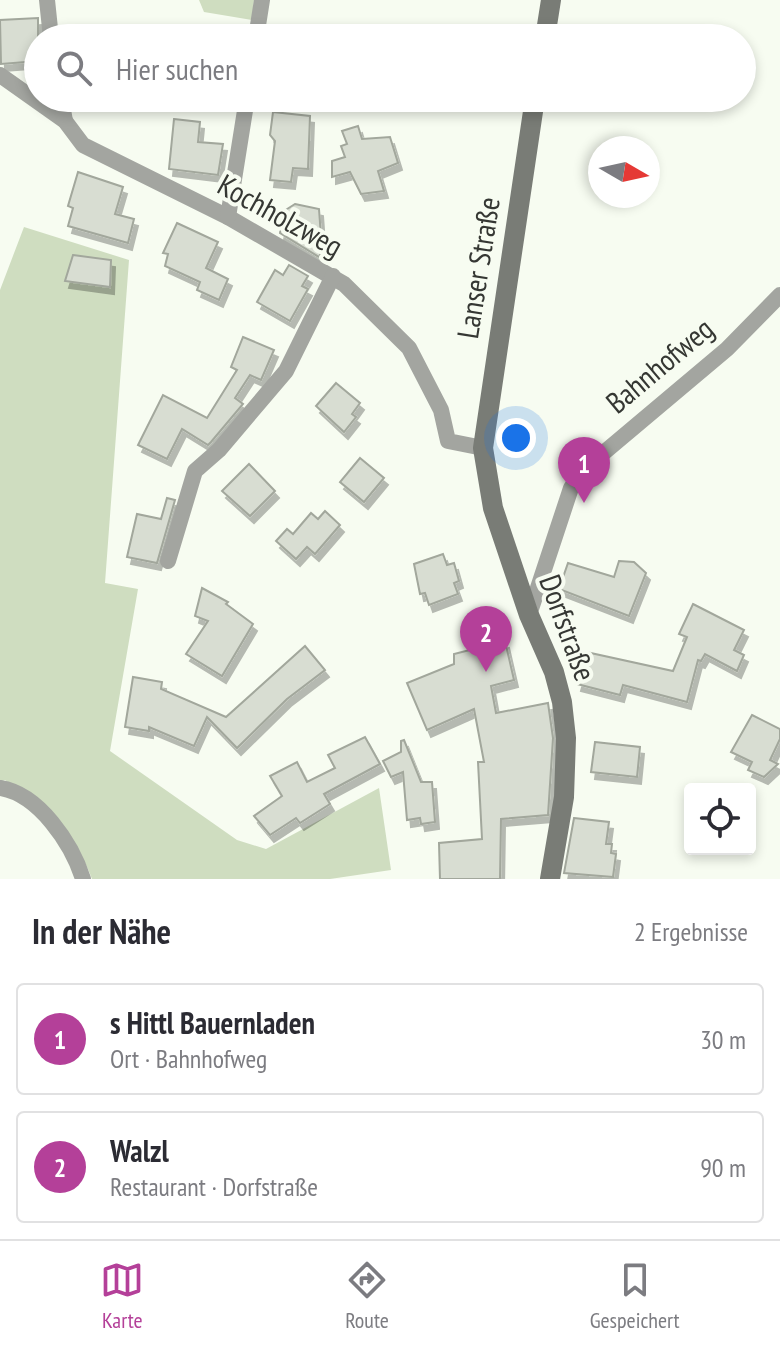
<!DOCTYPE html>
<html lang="de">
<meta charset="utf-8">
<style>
:root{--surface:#fff;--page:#f7f7f7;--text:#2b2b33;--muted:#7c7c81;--line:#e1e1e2;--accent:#b44099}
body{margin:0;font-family:"PT Sans Narrow",sans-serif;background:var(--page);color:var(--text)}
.controls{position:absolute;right:24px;bottom:24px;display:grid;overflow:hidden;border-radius:8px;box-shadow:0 4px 12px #0003}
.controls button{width:72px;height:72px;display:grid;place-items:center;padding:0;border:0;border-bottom:2px solid var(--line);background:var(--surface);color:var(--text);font:40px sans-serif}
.compass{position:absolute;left:588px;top:136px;width:72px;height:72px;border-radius:50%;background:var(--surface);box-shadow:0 4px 12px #0003;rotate:99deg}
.you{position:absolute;left:516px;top:438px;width:28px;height:28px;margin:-20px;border:6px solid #fff;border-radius:50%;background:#1a73e8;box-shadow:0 0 0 12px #1a73e833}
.badge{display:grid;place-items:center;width:52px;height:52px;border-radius:50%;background:var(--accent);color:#fff;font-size:26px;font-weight:700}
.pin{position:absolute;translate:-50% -66px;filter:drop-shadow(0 2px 4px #0008)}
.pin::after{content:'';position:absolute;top:42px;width:28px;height:24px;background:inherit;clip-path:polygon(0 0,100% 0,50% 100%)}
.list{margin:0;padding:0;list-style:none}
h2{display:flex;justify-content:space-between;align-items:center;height:104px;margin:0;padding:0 32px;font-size:34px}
h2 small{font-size:26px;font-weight:400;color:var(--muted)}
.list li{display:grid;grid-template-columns:52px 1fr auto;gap:24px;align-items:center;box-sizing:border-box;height:112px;margin:0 16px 16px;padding:0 16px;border:2px solid var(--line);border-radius:8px}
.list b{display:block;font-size:30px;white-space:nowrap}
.list p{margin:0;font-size:26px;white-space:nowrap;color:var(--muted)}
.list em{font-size:26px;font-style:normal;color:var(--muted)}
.icon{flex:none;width:44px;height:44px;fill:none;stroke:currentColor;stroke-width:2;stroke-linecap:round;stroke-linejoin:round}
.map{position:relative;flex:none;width:780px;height:879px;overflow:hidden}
.search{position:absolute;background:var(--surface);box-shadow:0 4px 12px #0003;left:24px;right:24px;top:24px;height:88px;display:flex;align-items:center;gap:20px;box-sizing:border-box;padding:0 28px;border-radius:44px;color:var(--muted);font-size:30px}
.sheet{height:360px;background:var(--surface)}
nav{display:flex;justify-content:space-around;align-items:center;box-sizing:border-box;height:112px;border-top:2px solid var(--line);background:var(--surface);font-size:22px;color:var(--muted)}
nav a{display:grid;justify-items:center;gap:4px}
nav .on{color:var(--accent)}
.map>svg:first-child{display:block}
</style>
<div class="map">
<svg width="780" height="879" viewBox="0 0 780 879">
<defs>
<filter id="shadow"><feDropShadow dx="4" dy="7" stdDeviation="0" flood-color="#0004"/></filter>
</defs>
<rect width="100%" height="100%" fill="#f7fcf1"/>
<g fill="#cfddc0">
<polygon points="199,0 254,0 252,20 204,12"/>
<path d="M24,227L129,260L105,583L138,589L110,751L237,840L266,849L379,788L391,870L330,879H92C77,836 41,806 5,780L0,782V290Z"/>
</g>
<g fill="#d8ddd2" stroke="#a2a79c" stroke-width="2" filter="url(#shadow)">
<polygon points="38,18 38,61 1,64 0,20"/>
<polygon points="273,112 310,116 308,169 293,168 291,182 270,180 275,141 270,135"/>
<polygon points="174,119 200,122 198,142 223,144 218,175 169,169"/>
<polygon points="358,126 362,139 390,137 398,163 378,171 384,191 361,194 350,172 332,177 332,161 345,157 341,146 347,144 342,131"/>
<polygon points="78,172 123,187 115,214 134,219 128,243 68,226 73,208 68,206"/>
<polygon points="295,204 319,209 322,251 319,257 280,233 284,211"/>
<polygon points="177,223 218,242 206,268 228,279 219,300 197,290 200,282 165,266 168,254 163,253"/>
<polygon points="73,255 111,260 110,287 65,281"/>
<polygon points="289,265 308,276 302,286 308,289 290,321 257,302 275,270 283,275"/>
<polygon points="243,337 274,350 261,380 250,375 235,398 243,404 211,442 208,445 182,429 167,459 138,445 163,395 207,418 237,370 231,367"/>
<polygon points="336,383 360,403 352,414 356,417 344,432 316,406"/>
<polygon points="360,458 384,478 364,502 340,482"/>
<polygon points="249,464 275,491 250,516 222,491"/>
<polygon points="167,498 175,500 157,563 127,557 137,514 161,519"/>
<polygon points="325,511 340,525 315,554 307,547 296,559 276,541 287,529 293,534 311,513 318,519"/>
<polygon points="443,554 447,565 454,563 459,581 454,583 458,594 429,605 425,593 420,594 414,564"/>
<polygon points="619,561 634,562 646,573 629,616 559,589 568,563 614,577"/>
<polygon points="202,588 228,602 226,604 253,624 222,676 186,654 208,621 195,616"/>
<polygon points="693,604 744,630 734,650 744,655 737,671 705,654 701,661 698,660 687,702 623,685 620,695 577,684 586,652 673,671 687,637 679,634"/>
<polygon points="505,641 514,680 491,686 496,713 548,703 553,738 548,815 501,819 500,879 440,879 439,843 482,839 478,762 484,762 474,709 427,730 407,683 454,664 454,654"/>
<polygon points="305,646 325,670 287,699 237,748 207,717 194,746 149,727 149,731 125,727 133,677 162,682 161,689 226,717"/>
<polygon points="752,715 780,729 780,739 770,760 778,764 764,777 748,770 752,762 731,752"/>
<polygon points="365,737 380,764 324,794 330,804 300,823 296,818 270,835 254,816 282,796 270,776 297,762 307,782 335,768 328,755"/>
<polygon points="404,740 421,782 432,782 435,822 421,824 420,818 407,820 403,772 391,777 383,761 401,752 401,741"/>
<polygon points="595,742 640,747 637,777 591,772"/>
<polygon points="574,818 609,822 606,844 612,844 611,853 616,854 613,877 564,873"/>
</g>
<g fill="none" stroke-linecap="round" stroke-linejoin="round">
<g stroke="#a3a5a0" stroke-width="16">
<polyline points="47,0 51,38"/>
<polyline points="256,38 262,0"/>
<polyline points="0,75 65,121 83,145 228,217 344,284 409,348 441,410 448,441 483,448"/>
<polyline points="61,98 65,121"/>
<polyline points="228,217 247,98"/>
<polyline points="168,561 195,471 219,450 286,371 333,276"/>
<polyline points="529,615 571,488 582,471 727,349 780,295"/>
<path d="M0,788C39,794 72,844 83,879"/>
</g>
<g stroke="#797c76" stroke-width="20">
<polyline points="545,38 551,0"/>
<polyline points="535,98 483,448 493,508 529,615 554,672 562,702 566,738 564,797 550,879"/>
</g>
</g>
<g text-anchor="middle" stroke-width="8" stroke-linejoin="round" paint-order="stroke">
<g font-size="30" fill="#353733" stroke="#f7fcf1">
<text transform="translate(280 216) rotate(29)" y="10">Kochholzweg</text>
<text transform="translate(479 268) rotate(-81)" y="10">Lanser Straße</text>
<text transform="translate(660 366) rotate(-40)" y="10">Bahnhofweg</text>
<text transform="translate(567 628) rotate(70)" y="10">Dorfstraße</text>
</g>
</g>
</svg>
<div class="controls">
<button><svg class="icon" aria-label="locate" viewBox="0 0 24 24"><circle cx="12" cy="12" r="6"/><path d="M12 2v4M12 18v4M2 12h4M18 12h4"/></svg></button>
</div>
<svg class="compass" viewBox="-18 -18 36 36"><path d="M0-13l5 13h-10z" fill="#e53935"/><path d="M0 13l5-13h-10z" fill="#7c7c81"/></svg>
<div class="you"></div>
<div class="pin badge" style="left:584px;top:503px">1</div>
<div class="pin badge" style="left:486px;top:672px">2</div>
<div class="search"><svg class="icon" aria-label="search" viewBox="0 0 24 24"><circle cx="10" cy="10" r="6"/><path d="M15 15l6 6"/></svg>Hier suchen</div>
</div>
<section class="sheet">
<h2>In der Nähe<small>2 Ergebnisse</small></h2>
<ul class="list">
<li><span class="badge">1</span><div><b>s Hittl Bauernladen</b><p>Ort · Bahnhofweg</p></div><em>30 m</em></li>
<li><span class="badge">2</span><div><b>Walzl</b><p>Restaurant · Dorfstraße</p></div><em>90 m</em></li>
</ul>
</section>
<nav>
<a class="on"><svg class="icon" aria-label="map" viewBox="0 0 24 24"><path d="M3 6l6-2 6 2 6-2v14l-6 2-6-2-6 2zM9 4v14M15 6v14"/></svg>Karte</a>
<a><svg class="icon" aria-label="directions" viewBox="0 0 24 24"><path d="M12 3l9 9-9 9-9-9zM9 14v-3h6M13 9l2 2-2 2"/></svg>Route</a>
<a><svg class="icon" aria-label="saved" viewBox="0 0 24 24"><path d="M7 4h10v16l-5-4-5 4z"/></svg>Gespeichert</a>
</nav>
